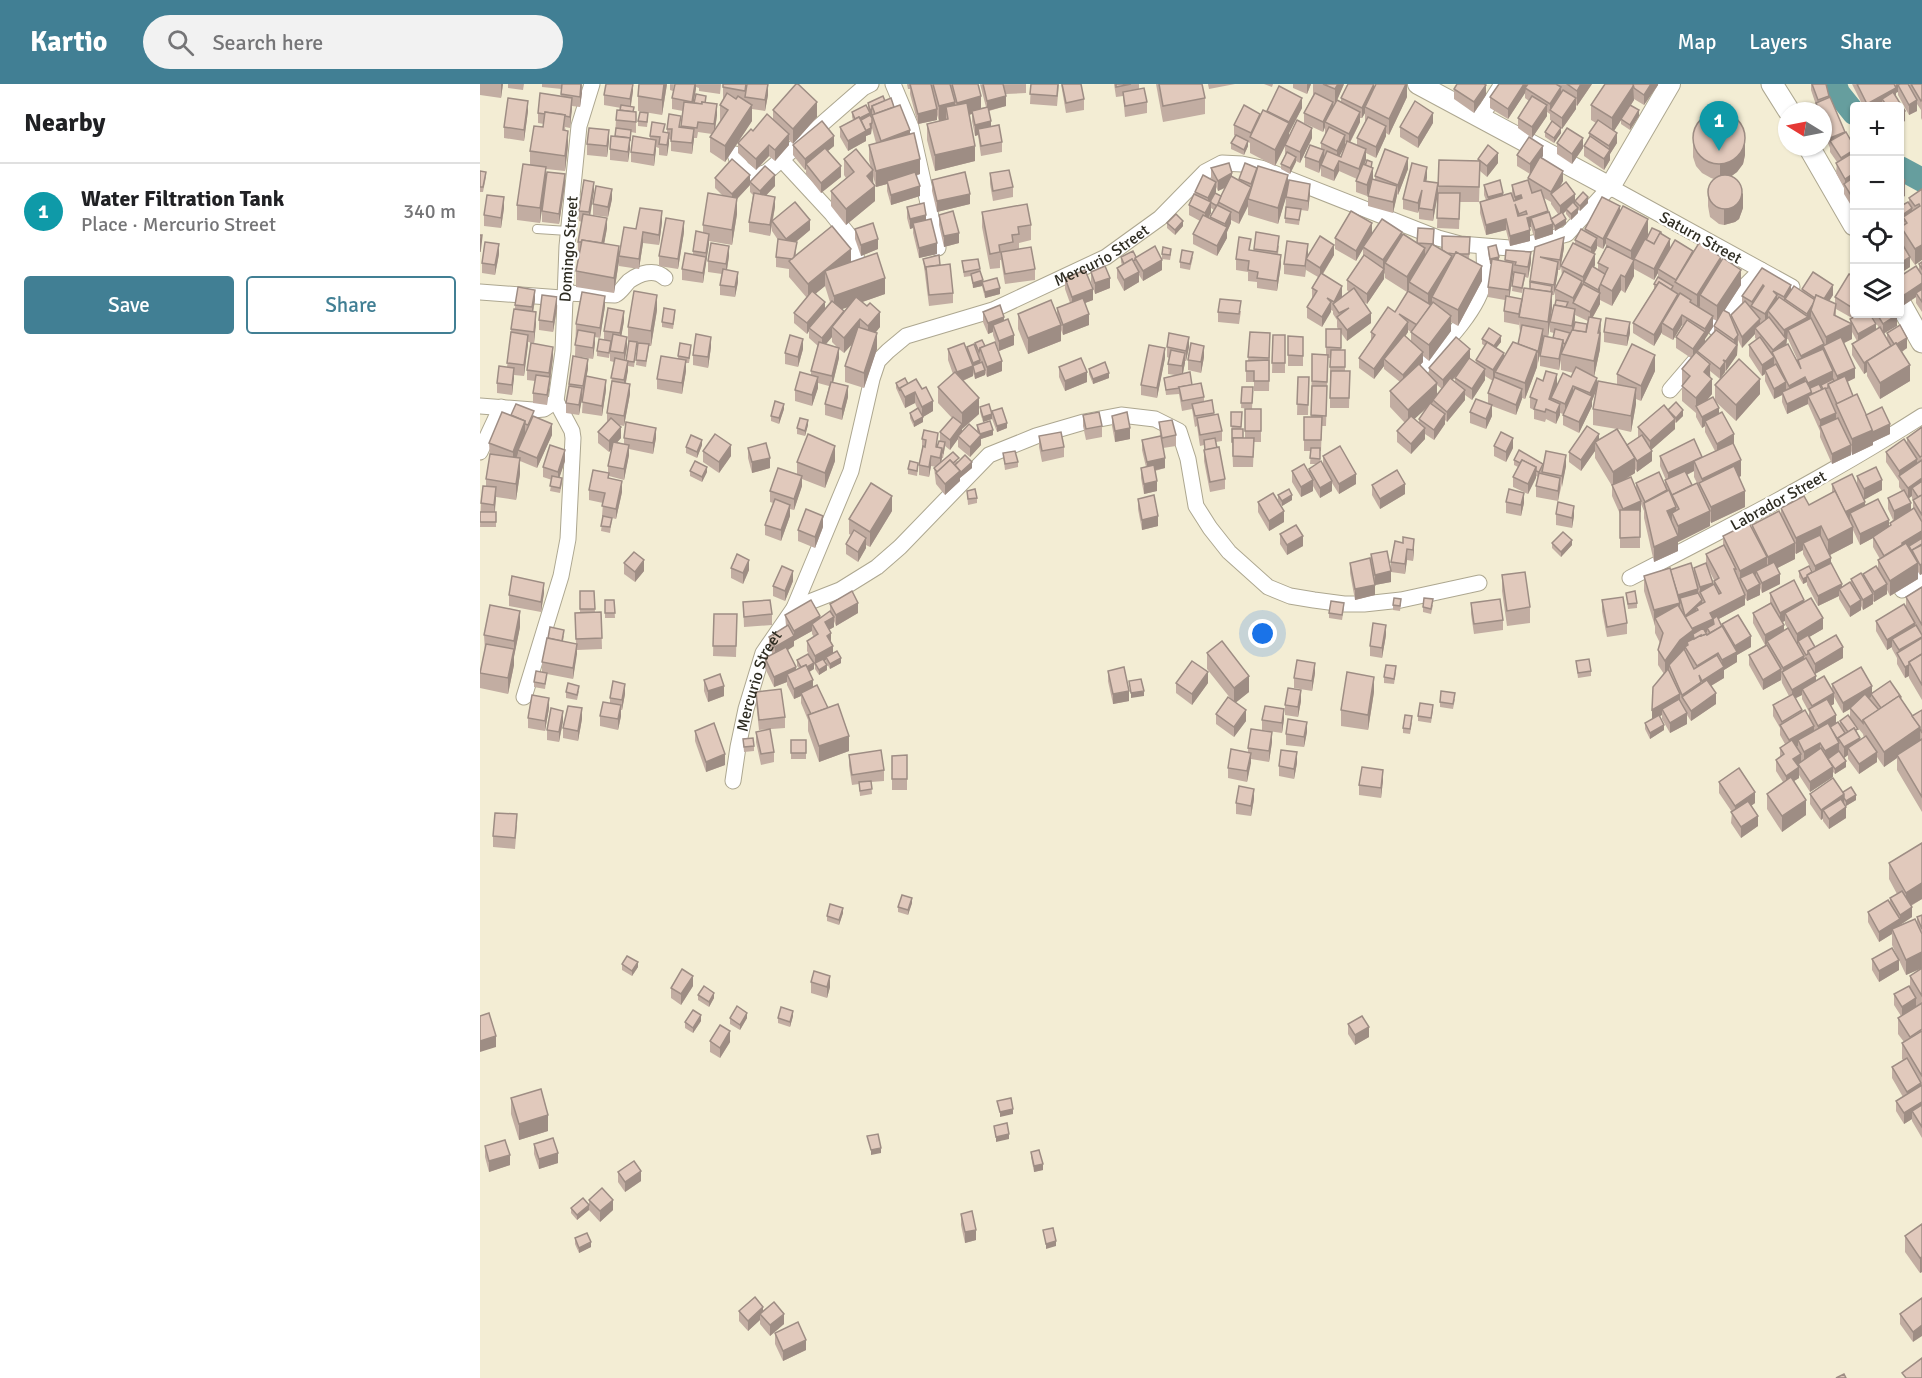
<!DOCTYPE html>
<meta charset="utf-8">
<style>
:root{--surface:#fff;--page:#f2f2f2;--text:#202124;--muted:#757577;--line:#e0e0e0;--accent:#417f94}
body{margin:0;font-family:Signika,sans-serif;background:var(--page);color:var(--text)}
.controls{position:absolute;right:18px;top:18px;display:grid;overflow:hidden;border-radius:6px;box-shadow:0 2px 4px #0004}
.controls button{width:54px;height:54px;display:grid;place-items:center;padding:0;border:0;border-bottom:2px solid var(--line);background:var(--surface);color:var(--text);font:30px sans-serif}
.compass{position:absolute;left:1298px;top:18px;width:54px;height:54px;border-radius:50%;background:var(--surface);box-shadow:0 2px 4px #0004;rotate:280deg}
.you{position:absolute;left:783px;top:550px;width:21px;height:21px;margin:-15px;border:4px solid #fff;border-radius:50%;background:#1a73e8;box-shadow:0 0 0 9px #1a73e833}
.badge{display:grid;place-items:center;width:39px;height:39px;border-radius:50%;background:var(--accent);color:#fff;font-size:20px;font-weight:700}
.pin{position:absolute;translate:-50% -50px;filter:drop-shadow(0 2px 3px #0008)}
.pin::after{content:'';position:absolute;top:32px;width:21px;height:18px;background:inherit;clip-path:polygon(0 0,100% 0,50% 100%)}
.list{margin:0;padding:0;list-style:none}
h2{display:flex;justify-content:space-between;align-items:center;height:78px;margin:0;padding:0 24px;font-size:26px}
h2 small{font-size:20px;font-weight:400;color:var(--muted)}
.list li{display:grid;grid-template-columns:39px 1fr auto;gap:18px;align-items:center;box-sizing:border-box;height:96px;padding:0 24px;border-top:2px solid var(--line)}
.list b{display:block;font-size:22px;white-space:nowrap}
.list p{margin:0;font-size:20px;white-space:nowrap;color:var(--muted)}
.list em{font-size:20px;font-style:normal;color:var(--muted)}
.actions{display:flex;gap:12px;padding:18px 24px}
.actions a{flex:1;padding:14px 0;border:2px solid var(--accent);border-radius:6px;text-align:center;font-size:21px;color:var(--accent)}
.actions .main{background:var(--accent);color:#fff}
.icon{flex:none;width:33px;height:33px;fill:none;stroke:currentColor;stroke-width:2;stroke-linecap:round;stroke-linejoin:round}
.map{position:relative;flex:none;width:1442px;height:1294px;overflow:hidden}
header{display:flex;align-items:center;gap:36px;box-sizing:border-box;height:84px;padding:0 30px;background:var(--accent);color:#fff}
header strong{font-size:28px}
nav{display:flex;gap:33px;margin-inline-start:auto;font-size:21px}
.search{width:420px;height:54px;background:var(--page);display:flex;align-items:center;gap:15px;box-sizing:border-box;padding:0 21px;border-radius:33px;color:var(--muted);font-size:22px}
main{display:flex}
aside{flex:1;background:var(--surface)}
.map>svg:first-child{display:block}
</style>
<header>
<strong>Kartio</strong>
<div class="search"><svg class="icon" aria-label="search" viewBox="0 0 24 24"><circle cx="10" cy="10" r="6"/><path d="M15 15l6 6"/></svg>Search here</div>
<nav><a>Map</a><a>Layers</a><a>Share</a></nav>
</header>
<main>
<aside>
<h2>Nearby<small></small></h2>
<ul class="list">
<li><span class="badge" style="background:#0f9aa8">1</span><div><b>Water Filtration Tank</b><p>Place · Mercurio Street</p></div><em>340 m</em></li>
</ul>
<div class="actions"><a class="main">Save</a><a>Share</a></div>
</aside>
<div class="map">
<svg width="1442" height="1294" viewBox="0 0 1442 1294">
<rect width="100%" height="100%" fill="#f3edd4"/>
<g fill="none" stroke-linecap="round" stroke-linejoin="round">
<g stroke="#669e9e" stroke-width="24">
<polyline points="1355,0 1358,9 1374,29"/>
<polyline points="1420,84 1442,96"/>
</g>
<g stroke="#ada790" stroke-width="10">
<polyline id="service" points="57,145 88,147"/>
</g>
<g stroke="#ada790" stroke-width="17">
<g id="minor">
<polyline points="413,0 431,43 458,164"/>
<polyline points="1001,33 1022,0"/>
<path d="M255,70C258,81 264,89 276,92L287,88L383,4L391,0"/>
<polyline points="302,76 352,130 371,154 376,169 377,184"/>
<polyline points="0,208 82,214"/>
<path d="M85,209L135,211C141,208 144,202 149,197C160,189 175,184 185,194"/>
<polyline points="1236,245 1264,203 1281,186"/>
<path d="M945,281C964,261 1000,224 1004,196C1005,185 1004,174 1004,163"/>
<polyline points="1190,306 1214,278"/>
<polyline points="0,322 53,326 64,325 76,317 83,267 87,162 99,42 112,0"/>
<polyline points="0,368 21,323"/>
<path d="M1150,494C1249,443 1348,392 1442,332"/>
<polyline points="1422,506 1442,494"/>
<polyline points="314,524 360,506 397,483 420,463 509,371 556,352 604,338 641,331 675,335 699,347 708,375 716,422 730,444 749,468 788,503 810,512 834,516 864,520 884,520 921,516 999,499"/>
<polyline points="44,613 81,492 88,455 93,354 92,347 76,317"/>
<path id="s1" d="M253,697L258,663L266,625L283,569L314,524L371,387L392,295L398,277L408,267L426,252L513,226L626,173L680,134L725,88L742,79L762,80L781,84L958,154L980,160L1030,164L1057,158L1087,150L1130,103L1312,203"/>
</g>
</g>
<g stroke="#ada790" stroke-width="22">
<polyline id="tertiary" points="938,0 1130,103 1190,0"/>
</g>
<g stroke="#ada790" stroke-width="23">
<g id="secondary">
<polyline points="1292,0 1309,27"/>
<polyline points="1329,63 1374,141"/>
<polyline points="1420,219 1442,258"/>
</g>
</g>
<use href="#service" stroke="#fff" stroke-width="8"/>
<use href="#minor" stroke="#fff" stroke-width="15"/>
<use href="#tertiary" stroke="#fff" stroke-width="20"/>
<use href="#secondary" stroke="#fff" stroke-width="21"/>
</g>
<g fill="#c2ada2" fill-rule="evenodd">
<polygon points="0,0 23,0 21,14 0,11"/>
<polygon points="28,0 44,0 43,6 28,4"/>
<polygon points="62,0 102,0 102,9 100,23 92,22 90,44 85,43 88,62 85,87 66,85 60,139 37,136 37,121 50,81 50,67 63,43 64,40 58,39 58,29 81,12 82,5 62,3"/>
<polygon points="153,0 153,7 151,22 154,28 156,38 156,49 151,48 148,78 130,76 130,65 135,52 136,36 141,24 124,21 124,11"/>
<polygon points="187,0 182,31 158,27 158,12"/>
<polygon points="190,0 241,0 240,10 219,7 219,4 216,3 213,19 226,19 237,31 235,47 241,37 240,37 240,21 244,14 243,14 243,0 288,11 285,27 272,25 272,37 245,78 230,68 230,53 232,50 218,48 217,54 214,54 212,70 191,67 191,56 189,55 187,72 179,71 179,64 176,63 174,82 151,78 151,68 170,55 170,52 185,48 187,49 187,45 201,42 203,27 192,25 192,14 195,0 194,0 193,7 190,6"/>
<polygon points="427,0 498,0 501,24 506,23 500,0 546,0 546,9 526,10 526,22 509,27 511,43 522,58 522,68 501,72 498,51 495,52 492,37 492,30 489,31 495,77 455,87 447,56 447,40 459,37 457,31 457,36 438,40 430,10 430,5 428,5"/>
<polygon points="548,0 579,0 577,22 550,20 551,0"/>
<polygon points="581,0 601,0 604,15 604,26 586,29"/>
<polygon points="634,0 659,0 659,5 667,18 667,29 645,33 643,12 636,13"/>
<polygon points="676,0 722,0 725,14 725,30 683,38"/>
<polygon points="728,0 755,0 729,5"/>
<polygon points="784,0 793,0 792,3"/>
<polygon points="813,0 831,0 827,10 813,4"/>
<path d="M833,0H864L857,16L861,18V14L894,4L927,0V13L909,51L906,49V52L896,74L886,69V76L884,81L892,84L893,95L895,96V92L928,85L918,111L917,110L913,129L888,122V112L891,100L887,112L876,108V97L877,95L859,87L854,97L841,92V84L839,89L825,83V73L841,65V59L846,49H845V43L843,48L824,39V29L833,11ZM885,29V39L877,54V62L870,59L880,38V34H882ZM865,58L867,59L861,73L859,72L865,62Z"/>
<polygon points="1047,0 1047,2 1076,0 1112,0 1097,22 1096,21 1096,25 1082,45 1081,44 1081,49 1074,59 1065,53 1065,48 1072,37 1070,36 1070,30 1067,28 1067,32 1052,54 1038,44 1038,34 1049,17 1045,14 1045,9 1028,35 1010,24 1010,13"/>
<polygon points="1125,0 1178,0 1178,1 1164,21 1154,15 1154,16 1151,21 1159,32 1150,46 1141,40 1141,36 1134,47 1137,59 1130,70 1130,76 1124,86 1104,72 1104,62 1109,54 1109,49 1116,39 1111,36 1111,21"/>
<polygon points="1331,0 1346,0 1349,13 1365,48 1374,62 1372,123 1364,110 1364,104 1356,89 1357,78 1350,68 1350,64 1343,47 1343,27 1336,27 1336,21 1331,6"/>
<polygon points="1372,0 1442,0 1442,36 1441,34 1441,26 1437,20 1437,27 1429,31 1418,11 1418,8 1416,8 1416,12 1425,37 1419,22 1383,22"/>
<polygon points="974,5 1006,11 994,29 974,15"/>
<polygon points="405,17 414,23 430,50 440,90 436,92 440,112 411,121 407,107 407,100 396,103 393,92 395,117 366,141 351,122 351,107 366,94 364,91 364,75 391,84 389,76 389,61 396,59 392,44 391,50 386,52 386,57 368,67 360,53 360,43 373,36 372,33 372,28 388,23 388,19"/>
<polygon points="822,24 809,49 809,48 809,53 832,54 820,79 816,77 810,90 801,85 801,80 805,71 805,62 795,82 770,69 770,59 768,58 768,62 764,71 751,65 751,59 755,52 754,51 754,41 780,32 787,28"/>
<polygon points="293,26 337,33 313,60 309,56 309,61 295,77 289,72 276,86 258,69 258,59 273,47 293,36"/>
<polygon points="48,27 44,57 24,54 24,43"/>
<polygon points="168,34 167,43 158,42 158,37"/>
<polygon points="953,39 938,64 920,53 920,43"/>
<polygon points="129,57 127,73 107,71 107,60"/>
<polygon points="1213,57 1265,71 1263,80 1257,88 1251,92 1263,124 1259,135 1255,138 1244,141 1239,140 1230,133 1228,122 1228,107 1234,95 1231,94 1222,89 1216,82 1213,73"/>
<polygon points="1077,59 1103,64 1092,80 1077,70"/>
<polygon points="313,61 354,62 348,67 361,93 341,109 326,90 326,85 325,86 313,71"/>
<path d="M1037,71L1063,72L1061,74L1083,97L1080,103L1095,121V117L1108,119L1100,127L1098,125V129L1091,136L1086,130V127L1083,130L1086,140L1075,147L1073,143V150L1055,156L1051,143H1049L1050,157L1030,162L1026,146L1006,151L1000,129V118L1006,116L1004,111V101L1023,112L1032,110V101L1048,97V94L1050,90L1037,82ZM1064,114L1071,118V120L1078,130L1071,135L1068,129Z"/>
<polygon points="998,75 1018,79 1007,93 1000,87 999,118 980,118 979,145 957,144 959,76 998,77"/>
<path d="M731,84L759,97V95L808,101L830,110L828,127L821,126L819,141L805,139L806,112L798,140L768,131V122L759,140L751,136V139L747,148V154L737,172L713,160V150L720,137L709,131V121L715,108L732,96L731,94ZM736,103L738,107L745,104L741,112L735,109ZM731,124L734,126L730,133V135L728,134L731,129Z"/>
<polygon points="0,87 6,93 3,108 0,108"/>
<polygon points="510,89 533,103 533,113 513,117 510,100"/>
<polygon points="235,94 270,101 257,115 257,130 252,161 229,157 223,199 202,196 202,185 213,171 213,167 223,149 223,141 243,112 235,104"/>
<polygon points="947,94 946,97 958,109 953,137 939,135 939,125 938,129 923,125 923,115"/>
<polygon points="104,96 110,131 127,144 124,159 139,177 134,209 96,203 96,187 100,168 98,168 98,158 102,138 99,137 99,127"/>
<polygon points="452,96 490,120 457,128 452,107"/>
<path d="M270,98L295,102L286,111L295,123L293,136L330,146L316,158V171L371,178L405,210L382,218L400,243L395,249L397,265L384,304L365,298V282L372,260L364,269L359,265V274L353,298L368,313L362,336L345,331V320L349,302L338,299V304L332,322L315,317V306L331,291V287L338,262L329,254V247L327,250L314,239V229L327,214L309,193V185L296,183V173L298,156L292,147V142L290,152L269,148V138L273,111L270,108ZM345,202L350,218L345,224L336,209ZM368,223L364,228L361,225ZM352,253V258L357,263L345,260Z"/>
<polygon points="85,101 79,140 62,138 62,127"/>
<polygon points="1442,105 1435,181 1430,174 1430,183 1419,190 1419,123 1429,120 1429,114"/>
<polygon points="132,115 128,133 113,131 113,120"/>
<polygon points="427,123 446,136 457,170 439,174 433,149 433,144 430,145 427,134"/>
<polygon points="24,124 21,144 4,142 4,131"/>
<polygon points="502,128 551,141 551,156 539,159 539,165 555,185 555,196 525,200 521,176 520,176 520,184 510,185 502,143"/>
<path d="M1140,128L1168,151L1181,150L1190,165L1213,169L1241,177L1261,201L1244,227L1251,234V231L1262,219V212L1282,184L1311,206L1322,207V205L1353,211L1349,217L1355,220V213L1374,193V230H1390L1396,246L1399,244L1391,230H1416L1404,250L1407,255V249L1427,264L1422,268L1430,297L1400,315L1387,292V288L1384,290L1372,271V260L1377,257L1372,248V255L1364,259L1375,294L1367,298L1373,312L1386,331L1410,350L1393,358V357V361L1372,371L1371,367V371L1352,380L1340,353V347L1328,320L1307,330L1302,318V311L1294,315L1285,297V290L1282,292L1269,272V261L1277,256L1275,254V250L1262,264L1258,256L1257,271L1240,295L1230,287L1232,310L1228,315L1235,316V301L1280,310L1256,337L1236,318L1239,330L1254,361L1261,392L1259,393L1265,423L1231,439L1230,437V442L1198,458V467L1174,478L1164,434V427L1161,420V428H1160V464H1140V430L1132,412V402L1115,374V367L1101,387L1089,378V368L1119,356L1137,345L1113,341V325L1116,307L1112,317V322L1099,349L1083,341V330L1080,329L1076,340L1066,335L1065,338L1054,335V326L1050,324V313L1077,301L1076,305L1091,293L1094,289L1081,286V276L1079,286L1060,282V272L1064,252H1063L1057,283L1045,315L1042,314L1036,331L1012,322V332L1006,345L990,339V328L1008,320V309L1013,297L1005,292V296L992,316L985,311V316L967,338L965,336V340L954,356L945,350V355L931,370L917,358V347L925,339L910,323V307L920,298L904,285V282L894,295L879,284V274L891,256V248L915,228L929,208V206L927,208L905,194V189L904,190V195L887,220L884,218L891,239L867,257L861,249V266H865V287H870L869,324H850V274H848L846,342H842L841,367H840V378L843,380V372L876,400L859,410L852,399V407L840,414L833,402V407L821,413L812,398V387L829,390V385L837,380H830L831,367H824V333H831L832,270L846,271V245H858L857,243V236L853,230V227L851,226L842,243L827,234V223L832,215V204L838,193L826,186V181L825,193L804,190V180L828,170V173L854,171L843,190L862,213L869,208L867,206V196L883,172V164L876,177L855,165V154L892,150L922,152L937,159L954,145V161L962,166L990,153L989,175L1002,197L978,242L971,238V247L949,277L943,272V278L940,281L949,290V284L990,275L996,279V276L1005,262L1002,260V255L1021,258L1016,264L1024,272L1038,260L1040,249L1039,237V241L1024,238V227L1025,216L1008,213V203L1012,180H1010L1008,168V163L1019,177L1025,178L1026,166L1051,178L1048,194L1045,193L1042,209L1032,207L1034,188H1033L1029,213L1042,220L1050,205L1055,163L1084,164L1080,186H1078L1074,211H1072V224L1068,253L1073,254L1074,249L1070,248V238L1076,216L1075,215V205L1082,192L1081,182L1095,160V156L1105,147V145ZM1126,159V163L1118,179V186L1114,183L1115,181L1114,170L1117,164V162L1123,165ZM1154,177V185L1174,196L1178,189V193L1174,200V205L1153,239V249L1174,262L1182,248V250L1193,256L1202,241L1203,242L1196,253V264L1211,274L1202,285V317L1216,329V333L1222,344L1225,342V348L1235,367L1222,373L1180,372V382L1186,396H1185V402L1156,399V406L1142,397L1155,389V385L1157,388L1172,377V365L1195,345V339L1203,332L1188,326L1158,343V353L1147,361L1138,345L1151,348L1156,320V315L1161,317L1175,287L1137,290V301H1117L1114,293L1120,265L1121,250L1113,233L1120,220V216L1132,222L1141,206L1145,209L1154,192ZM1356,225L1372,234L1370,235V239L1356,232ZM1095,231L1108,237L1107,240L1093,246ZM1233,235L1237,237L1234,242V248L1225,258V255L1233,243ZM928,246L931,248V258L925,253L928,248ZM1306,255H1308L1318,277L1306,261ZM980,287L975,294V298L973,296ZM957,301L962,305L957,311ZM948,322L939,335V339L934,335ZM1214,387V393L1217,399L1212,401L1207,391Z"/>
<polygon points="459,131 479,159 464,163 459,141"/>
<polygon points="182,138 179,161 163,159 159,185 139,182 139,172 156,145"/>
<polygon points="687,139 703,142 695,151 687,144"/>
<polygon points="375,145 398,165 381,172 375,155"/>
<polygon points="204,148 198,185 179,182 179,172"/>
<polygon points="776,148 799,162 798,170 801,181 797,207 777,204 777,198 768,197 768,188 756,186 756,175 771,166 774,166"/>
<polygon points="19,170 15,191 2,189 2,179"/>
<polygon points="682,170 691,170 690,176 682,175"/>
<polygon points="249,172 247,186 258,198 255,213 240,211 240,201 242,190 228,188 228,177"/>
<polygon points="641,173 656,173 682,186 663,197 659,191 659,198 644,207 637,194 637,184 642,181 641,178"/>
<polygon points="713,173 710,186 700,184 700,178"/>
<polygon points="443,175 460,181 473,209 473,219 449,222"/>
<polygon points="498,175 500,187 503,198 520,210 505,214 502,202 493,204 491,192 484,193 482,177"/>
<polygon points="1442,178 1442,228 1436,219 1436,213 1424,221 1419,214 1419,193 1439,186 1439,180"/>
<polygon points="611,188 630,204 615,210 611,198"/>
<polygon points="585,194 613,216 605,219 609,241 583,251 581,246 581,257 548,270 538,245 538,230 577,230 577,224 590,219 585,205"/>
<polygon points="55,216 53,228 56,239 54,259 48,258 44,292 34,291 32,311 17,309 17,299 27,283 31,254 31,245 35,225 35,221"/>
<polygon points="125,222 120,254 115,253 115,259 113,275 95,272 96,240"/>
<polygon points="77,224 73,248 59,246 59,236"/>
<polygon points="177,226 171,262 169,262 166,283 156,281 158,260 157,260 154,283 148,282 146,299 150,310 144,342 139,341 141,354 137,358 144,360 144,354 176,354 173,370 149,365 149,371 144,396 129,392 129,394 142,408 136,435 132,434 130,449 121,447 123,432 122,432 123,419 109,416 109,406 128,389 128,382 132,364 129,368 118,359 118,348 127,338 127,329 134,278 130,277 130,267 132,258 131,258 129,274 117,272 117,267 124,256 124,247 144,237 141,252 147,263 145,276 146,276 149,259 148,258 148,243"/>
<polygon points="761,227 759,240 738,238 738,228"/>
<polygon points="503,228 524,236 534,261 519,267 513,251 513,248 508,250 503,238"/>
<polygon points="195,231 193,245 182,243 182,238"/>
<polygon points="770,248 790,260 789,307 774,307 774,298 766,298 766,277 768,277"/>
<polygon points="1124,248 1150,249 1147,262 1124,258"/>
<polygon points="793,251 805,251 805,289 792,289"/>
<polygon points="808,252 823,253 823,282 808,282"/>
<polygon points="495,259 505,262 522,287 507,293 505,289 505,291 495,295 493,289 493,292 483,297 499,330 482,345 482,348 497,347 497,341 513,351 501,355 501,361 490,373 478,363 478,355 470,366 465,362 463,374 462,374 461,379 479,377 492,384 480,394 480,397 465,411 456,400 454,384 456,383 451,382 449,393 439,391 439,381 442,365 442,355 444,346 457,363 460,357 460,348 472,334 458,319 458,303 473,290 468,276 468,265 487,266 487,263 495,264"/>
<polygon points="231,263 228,284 213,281 213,271"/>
<polygon points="687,263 709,263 706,277 705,277 703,290 724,313 724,318 734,329 734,331 742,347 742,357 736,358 745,395 745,405 730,408 724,377 724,361 720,362 717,342 715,343 712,325 702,327 699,310 686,311 684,294 695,291 688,290 688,280 689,274 687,273"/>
<polygon points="323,265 318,283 305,280 305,269"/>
<polygon points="211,266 209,279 206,279 206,287 202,310 177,305 177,295 198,275 198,272"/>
<polygon points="93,272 108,285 106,292 126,306 122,332 102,329 103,312 102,312 99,331 86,329 86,319"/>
<polygon points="73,273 67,321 53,319 53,309 55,297 47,296 47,286"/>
<polygon points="724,273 721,289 708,286 708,276"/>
<polygon points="685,274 677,314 661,311 661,301"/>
<polygon points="579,283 607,298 585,307 579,293"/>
<polygon points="609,285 629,294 613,300 609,290"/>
<polygon points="818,293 829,293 828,331 817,331"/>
<polygon points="416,299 428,300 453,327 443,333 443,338 434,343 430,334 430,329 437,324 435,319 425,324 416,304"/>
<polygon points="762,303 773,303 772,325 761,324"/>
<polygon points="500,323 512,328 527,344 517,348 512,335 503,338 500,328"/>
<polygon points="304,325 299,340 291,337 291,332"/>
<polygon points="765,325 781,325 781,358 774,358 773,383 753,383 751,328 762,328 761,345 763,354 765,354"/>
<polygon points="31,331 54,332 72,351 57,384 40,377 40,390 36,416 16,413 15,428 16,428 16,443 0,443 1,419 6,402 6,395 10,375 9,359"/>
<polygon points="603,331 622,342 622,353 606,356 603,342"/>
<polygon points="632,332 650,355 635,358 632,342"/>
<polygon points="679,338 696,351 696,362 683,364 685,384 675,387 677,407 664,410 661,394 661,384 666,383 662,366 662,356 680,352"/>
<polygon points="328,341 325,352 317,350 317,344"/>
<path d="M1442,343V490L1440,491L1438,488V495L1410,512L1407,506V510L1394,518L1393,517V520L1383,526L1381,522V526L1370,533L1359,515V512L1338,522L1327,501V498L1323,500L1319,493V487L1333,488L1323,470V466L1316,470L1315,469V475L1297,484L1300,500L1282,509L1280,504V511L1267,517L1265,514V521L1239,535L1242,542V540L1271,563L1257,571V578L1244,586V594L1231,602L1236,620L1211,637L1207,631V640L1190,649L1182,635V631L1179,632L1184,646L1170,655L1165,645V639L1172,635L1184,590L1178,581V566L1180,559L1175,549V542L1164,507V492L1190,487L1214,490V484L1226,479V470L1243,461V452L1272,444V441L1301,430V424L1329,421L1352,409V400L1377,402V392L1402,406L1384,415L1385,421L1409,443L1410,442V439L1413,436L1408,425V414L1422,407L1419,403V397L1406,378V368L1427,360V354ZM1432,412V414L1433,417V424L1431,426L1428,414ZM1373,446L1380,461L1393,454V463L1400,475L1398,476V485L1383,490V493L1371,495V499L1362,503L1351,479L1350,471L1373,459ZM1227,482L1234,496V501H1233Z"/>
<polygon points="559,352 584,363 584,373 562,378 559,363"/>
<polygon points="222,361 217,374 206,369 206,363"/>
<polygon points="1014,362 1033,364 1026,378 1014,372"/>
<polygon points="268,364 290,384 272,389 268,374"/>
<polygon points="223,367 251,372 239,389 223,378"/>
<polygon points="523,369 538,378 538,383 525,386"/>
<polygon points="1034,376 1063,383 1086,382 1078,417 1056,413 1056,402 1058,393 1056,392 1048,410 1033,403 1033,393 1038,383 1034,381"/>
<polygon points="85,377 79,394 82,399 80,409 70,407 72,396 63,393 63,383"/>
<polygon points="355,377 345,404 322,395 322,402 314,426 310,425 310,432 301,457 285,451 285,441 293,419 290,418 290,407 317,391 317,378"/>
<polygon points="438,384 437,392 428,390 428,385"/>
<polygon points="210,387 227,388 222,398 210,392"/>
<polygon points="892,401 925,410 900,425 892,411"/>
<polygon points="487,407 497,414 497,419 488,421"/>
<polygon points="798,411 812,416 802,422 798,416"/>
<polygon points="658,415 678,442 662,446 658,425"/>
<polygon points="778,418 804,438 789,447 778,428"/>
<polygon points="1026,418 1044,419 1041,432 1026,429"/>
<polygon points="412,427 390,463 386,461 386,464 378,478 366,470 366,460 371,451 369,450 369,435"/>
<polygon points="1076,430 1094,432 1092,444 1076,441"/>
<polygon points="343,443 335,464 318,457 318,446"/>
<polygon points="800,450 823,462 807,471 800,460"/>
<polygon points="915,457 934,465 933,477 927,476 925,490 911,488 911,478"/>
<polygon points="1072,459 1092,461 1081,473 1072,464"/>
<polygon points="891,470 911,498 895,501 895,511 875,516 870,489 870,479 891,478"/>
<polygon points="144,479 164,487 155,498 144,490"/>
<polygon points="251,484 269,486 263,500 251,494"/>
<polygon points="1022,491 1050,523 1050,539 1027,542 1022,507"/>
<polygon points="313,497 305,517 293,512 293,502"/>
<polygon points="1442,503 1442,616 1429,594 1429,592 1425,594 1417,580 1417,574 1412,565 1412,563 1407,566 1396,547 1396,537 1426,523 1426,513"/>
<polygon points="100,507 114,507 115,528 121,528 122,565 97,566 93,595 67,590 65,605 54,603 54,598 62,588 62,578 84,551 83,557 96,560 95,529 100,528"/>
<polygon points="64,509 61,528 29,522 29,511"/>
<polygon points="1146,509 1157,519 1157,524 1148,525"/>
<path d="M1290,509L1324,518L1343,545L1329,553L1335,563L1363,574L1335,590L1336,596L1352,606V600L1421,615L1432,632L1442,626V728L1417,686V674L1404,683L1397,673V678L1379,690L1368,675V671L1364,674L1366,683L1355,690L1353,688V693L1330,708L1319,691V694L1314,697L1326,731L1302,748L1287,725V710L1303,698L1296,687V676L1300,673V664L1305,660L1300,651V644L1293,632V621L1309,612L1302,599L1301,592V596L1283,606L1269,581V571L1285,561L1273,539V529L1290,519ZM1305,537V540L1308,545L1304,547L1302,538ZM1322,611V615L1329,628V633L1322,627L1316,614ZM1354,613L1363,629L1370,625V632L1360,637V641L1356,639L1351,621L1354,620ZM1374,639L1383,650L1384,654L1380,656Z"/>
<polygon points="125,516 134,516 135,534 125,534"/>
<polygon points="1122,516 1147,539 1147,550 1127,553 1122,527"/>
<polygon points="263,518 292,530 292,541 264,543"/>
<polygon points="991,519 1023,536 1023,546 994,550 991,530"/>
<polygon points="350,520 378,529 356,542 354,537 354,543 349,546 353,570 361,579 350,585 346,578 346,576 345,577 347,586 339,591 335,585 335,582 327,567 327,557 334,553 332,550 332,547 314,557 314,562 308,566 316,586 319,584 317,582 317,576 334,585 329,587 333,603 369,667 339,678 328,647 328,636 321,619 321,612 314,615 307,601 307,598 294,603 285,584 285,574 293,570 289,563 289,553 306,542 305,531 340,534 350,527"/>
<polygon points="921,520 920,527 913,526 913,521"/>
<polygon points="953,521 951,530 943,528 943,523"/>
<polygon points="864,524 862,536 849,534 849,529"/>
<polygon points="234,530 257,530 256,573 233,572"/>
<polygon points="40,543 34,572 34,581 28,610 0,604 0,589 5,567 4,551"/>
<polygon points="906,551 902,574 890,572 890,562"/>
<polygon points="727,569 769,608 755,619 766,637 754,653 736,640 736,630 751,615 727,585"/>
<polygon points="1096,577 1111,587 1111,592 1098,594"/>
<polygon points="628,587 649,617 633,620 628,597"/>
<polygon points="916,588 914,600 904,599 904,593"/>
<polygon points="835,589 832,607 814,604 814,594"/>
<polygon points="224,596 244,612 228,618 224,607"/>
<polygon points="696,599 728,599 712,621 696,609"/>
<polygon points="99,607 97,616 86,614 86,608"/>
<polygon points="276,608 305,633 305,644 279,646 276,618"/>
<polygon points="894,608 888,646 861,642 861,626"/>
<polygon points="145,610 142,626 141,626 141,632 138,646 120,642 120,632 130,619 130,614"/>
<polygon points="975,615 973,625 960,623 960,618"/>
<polygon points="821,617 818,633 805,631 805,621"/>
<polygon points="69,624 65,647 48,644 48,634"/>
<polygon points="953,626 951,639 938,637 938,632"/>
<polygon points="102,635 98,657 83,654 83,644"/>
<polygon points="804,635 802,649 782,646 782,636"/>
<polygon points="83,637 79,658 67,656 67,646"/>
<polygon points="932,638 930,650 923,649 923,644"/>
<polygon points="215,647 245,681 226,688 215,657"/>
<polygon points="276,648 294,668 294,678 281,681 276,658"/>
<polygon points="827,648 824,663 806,661 806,650"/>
<polygon points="263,655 274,662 274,667 264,668"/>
<rect x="311" y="656" width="15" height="19"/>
<polygon points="792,658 789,678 771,675 767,698 748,694 748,684 768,668 768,664"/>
<polygon points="369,671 404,686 404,697 391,698 392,710 380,712 379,700 372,701 369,682"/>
<polygon points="427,671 427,706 412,706 412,672"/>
<polygon points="817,679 814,695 799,692 799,682"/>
<polygon points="903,696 901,714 879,711 879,701"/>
<polygon points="1239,698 1275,719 1271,722 1278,742 1261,754 1251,739 1252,728 1239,709"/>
<polygon points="1363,708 1376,716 1366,722 1364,719 1366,734 1349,745 1343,737 1343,735 1341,736 1330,720 1330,710"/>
<polygon points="774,715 771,732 756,730 756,719"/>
<polygon points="37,741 35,765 13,763 13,752"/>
<polygon points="1442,759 1442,815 1431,822 1432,833 1420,841 1420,842 1437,838 1437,833 1442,831 1442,884 1426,891 1419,876 1419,886 1399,898 1392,886 1392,875 1418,874 1412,861 1412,850 1399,858 1388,838 1388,828 1410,819 1410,814 1417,810 1409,795 1409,779"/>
<polygon points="432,819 428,831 418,828 418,823"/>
<polygon points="363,829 359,841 347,837 347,832"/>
<polygon points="142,880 158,883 152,892 142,886"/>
<polygon points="1442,884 1442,1054 1432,1037 1432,1035 1424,1040 1416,1027 1416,1017 1423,1013 1412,994 1412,983 1423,976 1422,975 1422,959 1424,958 1418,950 1418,934 1421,932 1414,921 1414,910 1430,903 1430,892"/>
<polygon points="331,898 350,903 347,914 331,909"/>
<polygon points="213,902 201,921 191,914 191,904"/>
<polygon points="218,911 234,914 229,923 218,916"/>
<polygon points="313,932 310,943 298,939 298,934"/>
<polygon points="250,934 267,934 260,946 250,940"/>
<polygon points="221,937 213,949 205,944 205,938"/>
<polygon points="868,940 889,953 875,961 868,950"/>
<polygon points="230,957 250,958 240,974 230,968"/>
<polygon points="31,1014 68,1047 39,1056 31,1030"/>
<polygon points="54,1060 78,1079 59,1085 54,1070"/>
<polygon points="5,1062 30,1081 9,1088 5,1073"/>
<polygon points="551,1068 563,1086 554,1088 551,1073"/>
<polygon points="138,1088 161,1097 145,1108 138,1098"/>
<polygon points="109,1116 133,1126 120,1138 109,1126"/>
<polygon points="91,1124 109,1126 97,1136 91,1129"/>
<polygon points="481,1130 496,1156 485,1159 481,1141"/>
<polygon points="1442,1140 1442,1188 1440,1189 1425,1168 1425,1152"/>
<polygon points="95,1154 111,1163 99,1169 95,1160"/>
<polygon points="1442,1214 1433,1258 1420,1240 1420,1230"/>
<polygon points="259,1227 283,1227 304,1240 290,1252 280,1240 280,1236 268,1247 259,1237"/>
<polygon points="295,1249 326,1266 303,1277 295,1260"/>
</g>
<g fill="#9e8d84">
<polygon points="21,0 23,0 21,14"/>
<polygon points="101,0 102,9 100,23 100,13"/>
<polygon points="153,0 153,7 150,26 150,15"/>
<polygon points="184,0 187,0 182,31 182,16"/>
<polygon points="215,0 216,0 216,5 212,28 212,18"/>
<polygon points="288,0 288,11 285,27 285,16"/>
<polygon points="827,0 831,0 827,10"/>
<polygon points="858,0 864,0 855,21 855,5"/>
<polygon points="894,0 894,10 885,23 885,29 882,34 882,24"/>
<polygon points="926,0 927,0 927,13 909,51 909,35"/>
<polygon points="1044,0 1047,0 1045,9 1028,35 1028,25"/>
<polygon points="1101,0 1112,0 1097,22 1097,7"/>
<polygon points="1153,0 1154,16 1132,50 1132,34"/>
<polygon points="1171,0 1178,0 1178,1 1164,21 1164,11"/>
<polygon points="1416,0 1428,0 1418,1 1418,8 1416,9"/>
<polygon points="1006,1 1006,11 994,29 994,18"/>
<polygon points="1081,3 1081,14 1070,26 1070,30 1070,20"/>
<polygon points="1416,4 1416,14 1402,15 1402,22 1387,22 1387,20"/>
<polygon points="501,12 501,28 492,27 492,30 477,34 477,19"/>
<polygon points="526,12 526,22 507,27 507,17"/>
<polygon points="92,14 92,24 90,44 90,33"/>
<polygon points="822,14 822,24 809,49 809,38"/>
<polygon points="1096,14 1096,25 1082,45 1082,34"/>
<polygon points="1437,16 1437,27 1429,31 1429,21"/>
<polygon points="48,17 48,27 44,57 44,46"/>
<polygon points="337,18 337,33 313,60 313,45"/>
<polygon points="475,18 475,34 466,23 466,36 459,38 459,22"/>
<polygon points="853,18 853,28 845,38 845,43 843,48 843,38"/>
<polygon points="237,20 237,31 234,51 234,40"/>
<polygon points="272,21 272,37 245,78 245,62"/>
<polygon points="1067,21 1067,32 1052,54 1052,43"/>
<polygon points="392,25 392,31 382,39 376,36 390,29 390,26"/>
<polygon points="457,25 457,36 438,40 438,30"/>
<polygon points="1159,26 1159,32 1150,46 1150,41"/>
<polygon points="1425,27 1425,37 1419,41 1419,30"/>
<polygon points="880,28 880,38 869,60 869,50"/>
<polygon points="953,29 953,39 938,64 938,54"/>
<polygon points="511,37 511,47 498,45 498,51 495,52 495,41"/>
<polygon points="392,39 391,50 386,52 386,57 368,67 368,57"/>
<polygon points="809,39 809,54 795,82 795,66"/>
<polygon points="906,42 906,52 896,74 896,63"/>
<polygon points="832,44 832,54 820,79 820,68"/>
<polygon points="1081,44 1081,49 1074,59 1074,54"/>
<polygon points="214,45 214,55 212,70 212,59"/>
<polygon points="129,46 129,57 127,73 127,62"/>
<polygon points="430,46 430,62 401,72 401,57"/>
<polygon points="88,47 88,62 85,87 85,72"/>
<polygon points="1365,48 1350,58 1350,54"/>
<polygon points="189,49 189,60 187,72 187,61"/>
<polygon points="1137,49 1137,59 1130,70 1130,76 1124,86 1124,75 1129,68 1129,62"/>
<polygon points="309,50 309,61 295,77 295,66"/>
<polygon points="865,51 865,62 857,77 857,67"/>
<polygon points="354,52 354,62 328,83 326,80 326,85 325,86 325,75"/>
<polygon points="150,54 150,65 148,78 148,68"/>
<polygon points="1103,54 1103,64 1092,80 1092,70"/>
<polygon points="1265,55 1265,71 1263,80 1257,88 1249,94 1240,96 1240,80"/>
<polygon points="176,56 176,66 174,82 174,71"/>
<polygon points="768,57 768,62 764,71 764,66"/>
<polygon points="289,61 289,72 276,86 276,75"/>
<polygon points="495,62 495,77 455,87 455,71"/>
<polygon points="1063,62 1063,72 1050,91 1050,80"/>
<polygon points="886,65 886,76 879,95 879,85"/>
<polygon points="844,66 844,77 841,81 839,89 839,78"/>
<polygon points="1374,66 1374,76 1361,85 1361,74"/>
<polygon points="1018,69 1018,79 1007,93 1007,82"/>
<polygon points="816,73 816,78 810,90 810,84"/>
<polygon points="928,74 928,85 918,111 918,101"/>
<polygon points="440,75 440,90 407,99 407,97 407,100 396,103 396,87"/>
<polygon points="859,77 859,87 854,97 854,87"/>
<polygon points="361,82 361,93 341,109 341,99"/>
<polygon points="66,83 66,99 60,139 60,124"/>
<polygon points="947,83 947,94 944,107 944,97"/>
<polygon points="778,84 778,94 772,108 772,114 771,116 768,115 768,122 759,140 759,129 771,105 771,100"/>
<polygon points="893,84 893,95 887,112 887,101"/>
<polygon points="393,86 393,102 387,92"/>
<polygon points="1083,87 1083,97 1074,113 1071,110 1071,108"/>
<polygon points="752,89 752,100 738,107 738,97"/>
<polygon points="1374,89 1374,100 1365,101 1365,95"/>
<polygon points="85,90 85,101 79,140 79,130"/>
<polygon points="270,91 270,101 257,115 257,130 252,161 252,110"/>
<polygon points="295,91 295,102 280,118 280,107"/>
<polygon points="808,91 808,107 798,140 798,124"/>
<polygon points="1425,97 1425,112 1419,116 1419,100"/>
<polygon points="114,98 114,108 109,139 109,128"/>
<polygon points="736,98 736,108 728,125 728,114"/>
<polygon points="958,99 958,109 953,137 953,126"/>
<polygon points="830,100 830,110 828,127 828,117"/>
<polygon points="395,102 395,117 366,141 366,125"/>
<polygon points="440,102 440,112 411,121 411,111"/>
<polygon points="917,102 917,112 913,129 913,118"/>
<polygon points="132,105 132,115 128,133 128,123"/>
<polygon points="942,106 942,116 938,129 938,119"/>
<polygon points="1023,109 1023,119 1008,124 1008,113"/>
<polygon points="1263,109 1263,124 1259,135 1255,138 1244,141 1244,125"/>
<polygon points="490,110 490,120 457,128 457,117"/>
<polygon points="1095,110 1095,120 1086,125 1086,127 1080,132 1080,122"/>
<polygon points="1041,111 1041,122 1035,124 1035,113"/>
<polygon points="1374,111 1374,121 1372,123 1372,113"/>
<polygon points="24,113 24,124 21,144 21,134"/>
<polygon points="295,113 295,123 292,138 292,137 290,152 290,141"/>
<polygon points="1108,113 1108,119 1100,127 1100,122"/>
<polygon points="731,118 731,129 725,140 725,129"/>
<polygon points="1140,122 1140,133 1126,154 1126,159 1123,165 1123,155"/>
<polygon points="1098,124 1098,129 1091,136 1091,130"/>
<polygon points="1432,124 1432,140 1427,139 1423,133 1424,149 1421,143 1421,163 1419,164 1419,140 1421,132"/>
<polygon points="182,127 182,138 179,161 179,151"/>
<polygon points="1068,127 1068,137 1051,134 1051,143 1047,144 1047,134"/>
<polygon points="751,128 751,139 747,148 747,154 737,172 737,162 745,146 745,140"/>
<polygon points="446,131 446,141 433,139 433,144 430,145 430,135"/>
<polygon points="127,134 127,144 122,172 122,162"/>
<polygon points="1026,135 1026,146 1006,151 1006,141"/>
<polygon points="1086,135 1086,140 1075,147 1075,142"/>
<polygon points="1168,135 1168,151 1155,175 1154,175 1154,192 1145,209 1145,193 1151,182 1151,167"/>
<polygon points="330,136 330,146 306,166 306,155"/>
<polygon points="204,137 204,148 198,185 198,175"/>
<polygon points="703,137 703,142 695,151 695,146"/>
<polygon points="892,139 892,150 876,177 876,167"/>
<polygon points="1073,140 1073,150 1055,156 1055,146"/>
<polygon points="1050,146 1050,157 1030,162 1030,152"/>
<polygon points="163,148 163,159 159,185 159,175"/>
<polygon points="922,148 922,164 905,179 904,195 887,220 887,210 903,187 903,176"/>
<polygon points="479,149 479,159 464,163 464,152"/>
<polygon points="229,150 229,160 223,199 223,189"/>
<polygon points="1084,153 1084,164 1080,186 1080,176"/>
<polygon points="1117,154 1117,164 1111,174 1111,164"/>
<polygon points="398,155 398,165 381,172 381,161"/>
<polygon points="1190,155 1190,165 1178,185 1178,189 1174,196 1174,185"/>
<polygon points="457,159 457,170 439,174 439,164"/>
<polygon points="19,160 19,170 15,191 15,181"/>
<polygon points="828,160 828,170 827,176 826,175 825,193 825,182"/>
<polygon points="854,161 854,171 840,194 840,184"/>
<polygon points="1442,161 1442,176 1435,181 1435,165"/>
<polygon points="139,162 139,177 134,209 134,194"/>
<polygon points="249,162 249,172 246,191 246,180"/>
<polygon points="945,164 945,179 929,198 929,206 927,208 927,193"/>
<polygon points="371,165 371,180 345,187 345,202 328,216 328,200"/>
<polygon points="1051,168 1051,178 1048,194 1048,183"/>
<polygon points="1115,170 1115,181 1105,199 1104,198 1103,204 1103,193"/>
<polygon points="801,171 801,181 797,207 797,197"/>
<polygon points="972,172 972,188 952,213 952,219 948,225 948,210"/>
<polygon points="1019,173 1019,178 1010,180 1010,175"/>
<polygon points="1241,173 1241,188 1220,211 1220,222 1217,227 1217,211"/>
<polygon points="1430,173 1430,183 1419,190 1419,180"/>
<polygon points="682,176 682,186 663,197 663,187"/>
<polygon points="1078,178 1078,188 1074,211 1074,201"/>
<polygon points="1033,179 1033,190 1029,217 1029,206"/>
<polygon points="1002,182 1002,197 978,242 978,226"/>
<polygon points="1261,186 1261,201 1237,238 1237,222"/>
<polygon points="258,188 258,198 255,213 255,203"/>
<polygon points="659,188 659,198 644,207 644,196"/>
<polygon points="1141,191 1141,206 1132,222 1132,207"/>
<polygon points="405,194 405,210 354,228 354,212"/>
<polygon points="630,194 630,204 615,210 615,199"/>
<polygon points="503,196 502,202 493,204 493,199"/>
<polygon points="1102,197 1102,207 1093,219 1093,214"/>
<polygon points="1442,199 1442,210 1436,209 1436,213 1424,221 1424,211"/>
<polygon points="1283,201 1283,211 1272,222 1272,218"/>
<polygon points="1311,201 1311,212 1305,215 1305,222 1304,224 1304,213"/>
<polygon points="1353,201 1353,211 1342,228 1342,218"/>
<polygon points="862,202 862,213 854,221 854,218"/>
<polygon points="1072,202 1072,224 1068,253 1068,238"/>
<polygon points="1120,202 1120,220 1110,238 1110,228 1118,213 1118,206"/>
<polygon points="520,204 520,210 505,214 505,208"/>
<polygon points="613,205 613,216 592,224 592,213"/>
<polygon points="55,206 55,216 52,234 52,223"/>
<polygon points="1198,210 1198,220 1182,239 1182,248 1174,262 1174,251"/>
<polygon points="177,211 177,226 171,262 171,247"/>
<polygon points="1297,211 1297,221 1288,227 1288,236 1285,241 1285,230"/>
<polygon points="125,212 125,222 120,254 120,244"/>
<polygon points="77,213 77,224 73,248 73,238"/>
<polygon points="1336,216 1331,226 1331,233 1328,239 1308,246 1306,265 1293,270 1293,266 1304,256 1304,246 1327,234 1327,230"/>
<polygon points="345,218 345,228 329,244 329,247 327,250 327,239"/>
<polygon points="851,218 851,228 842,243 842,233"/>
<polygon points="1095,225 1095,236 1092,252 1092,242"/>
<polygon points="144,227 144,237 140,260 140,249"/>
<polygon points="56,228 56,239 54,259 54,248"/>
<polygon points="400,228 400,243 388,258 388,242"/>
<polygon points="891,229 891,239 867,257 867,246"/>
<polygon points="609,230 609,241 583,251 583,241"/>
<polygon points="1202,231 1202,241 1193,256 1193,246"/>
<polygon points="1417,231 1417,242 1403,250 1403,240"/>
<polygon points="971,232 971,247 949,277 949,261"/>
<polygon points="1233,232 1233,243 1225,255 1225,245"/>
<polygon points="524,233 524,243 513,241 513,248 508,250 508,239"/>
<polygon points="380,235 380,251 364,269 364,254"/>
<polygon points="1121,235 1120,265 1114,293 1114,277"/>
<polygon points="1280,235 1280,245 1275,244 1275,250 1262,264 1262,253"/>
<polygon points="928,238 928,248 907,277 904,275 904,282 894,295 894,285"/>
<polygon points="1150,238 1150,249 1147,262 1147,252"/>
<polygon points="1372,240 1372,255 1346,268 1346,253"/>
<polygon points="1396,240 1396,250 1378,260 1378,250"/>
<polygon points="581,241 581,257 548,270 548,254"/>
<polygon points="352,243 352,253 342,265 342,254"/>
<polygon points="1063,245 1063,256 1058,279 1058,268"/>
<polygon points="1225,248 1225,258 1217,267 1217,269 1213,276 1213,265"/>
<polygon points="115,249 115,259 113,275 113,264"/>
<polygon points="397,249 397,265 384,304 384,289"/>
<polygon points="48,251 48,261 44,292 44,281"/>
<polygon points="534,251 534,261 519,267 519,257"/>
<polygon points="1258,251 1257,271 1246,287 1246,277 1254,266 1254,256"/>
<polygon points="1021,252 1021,258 1013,268 1013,263"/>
<polygon points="147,253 147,263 144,279 144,269"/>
<polygon points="231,253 231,263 228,284 228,273"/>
<polygon points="709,253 709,263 706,277 706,267"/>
<polygon points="1427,254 1427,264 1415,272 1415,262"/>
<polygon points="323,255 323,265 318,283 318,273"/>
<polygon points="1083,256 1083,266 1081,270 1079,286 1079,275"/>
<polygon points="1344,260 1343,271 1321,283 1321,272"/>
<polygon points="724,262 724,273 721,289 721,278"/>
<polygon points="73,263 73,273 67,321 69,289"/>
<polygon points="359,264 359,274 352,303 352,292"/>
<polygon points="685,264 685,274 677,314 677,304"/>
<polygon points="990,265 990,276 963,306 963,296"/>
<polygon points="1057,267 1057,283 1045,315 1045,299"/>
<polygon points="943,268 943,278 923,301 923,291"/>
<polygon points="705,269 705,279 702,293 702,282"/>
<polygon points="1024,269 1024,279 1015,288 1015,294 1013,297 1013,286"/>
<polygon points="1175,271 1175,287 1161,317 1161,302"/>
<polygon points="1294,273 1294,284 1285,286 1285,290 1282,292 1282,281"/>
<polygon points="108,275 108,285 103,312 103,302"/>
<polygon points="206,276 206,287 202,310 202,299"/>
<polygon points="500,276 500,281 493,284 493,292 477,299 477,288 493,282 493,279"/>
<polygon points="148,277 148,287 144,307 144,296"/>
<polygon points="522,277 522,287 507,293 507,283"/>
<polygon points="1387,277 1387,288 1384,290 1384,279"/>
<polygon points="1245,278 1245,288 1240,295 1240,285"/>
<polygon points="1230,280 1230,295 1224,288"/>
<polygon points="1430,281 1430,297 1400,315 1400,299"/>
<polygon points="34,284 34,294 32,311 32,301"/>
<polygon points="1375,284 1375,294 1357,303 1357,292"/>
<polygon points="1005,285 1005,296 992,316 992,305"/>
<polygon points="505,286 505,291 495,295 495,290"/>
<polygon points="1353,287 1353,297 1341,301 1341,303 1328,309 1328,299"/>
<polygon points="607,288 607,298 585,307 585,297"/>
<polygon points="629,289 629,294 613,300 613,295"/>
<polygon points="1077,290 1077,301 1072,315 1071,314 1071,318 1069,315"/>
<polygon points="338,293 338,304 332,322 332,311"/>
<polygon points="1325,293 1325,304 1309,312 1309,302"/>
<polygon points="1117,294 1117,304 1112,317 1112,322 1099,349 1099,338 1110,315 1110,309"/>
<polygon points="1232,295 1232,310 1218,327 1216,323 1216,314"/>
<polygon points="1280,295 1280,310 1256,337 1256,321"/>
<polygon points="126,296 126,306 122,332 122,322"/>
<polygon points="1306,298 1306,309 1302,308 1302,311 1294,315 1294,305"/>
<polygon points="957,299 957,314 953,316 953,318 928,341 928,326"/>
<polygon points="150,300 150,310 144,342 144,332"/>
<polygon points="368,302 368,313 362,336 362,325"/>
<polygon points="1093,302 1093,312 1085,331 1085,320"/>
<polygon points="102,304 102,315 99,331 99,321"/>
<polygon points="1156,304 1156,320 1151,348 1151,332"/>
<polygon points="1042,305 1042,315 1036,331 1036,321"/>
<polygon points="985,306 985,316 967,338 967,328"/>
<polygon points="435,308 435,319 425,324 425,313"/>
<polygon points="1332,308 1332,319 1328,312 1328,320 1307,330 1307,320"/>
<polygon points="499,314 499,330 482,345 482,329"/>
<polygon points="453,317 453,327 443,333 443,338 434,343 434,338 442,333 442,323"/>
<polygon points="304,320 304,325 299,340 299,334"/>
<polygon points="1080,320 1080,331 1076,340 1076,329"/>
<polygon points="1012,321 1012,332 1006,345 1006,335"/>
<polygon points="1239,324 1239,334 1225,337 1225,342 1222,344 1222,333"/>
<polygon points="1203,326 1203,332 1196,339 1196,334"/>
<polygon points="1356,329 1356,339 1340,342 1340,347 1340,336"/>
<polygon points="512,330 512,335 503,338 503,333"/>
<polygon points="965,330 965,340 954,356 954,346"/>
<polygon points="1195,335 1195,345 1170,367 1170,357"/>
<polygon points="328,336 328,341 325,352 325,347"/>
<polygon points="45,337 45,353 38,366 38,369 33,384 33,368"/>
<polygon points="527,339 527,344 517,348 517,342"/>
<polygon points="72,340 72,351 57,384 57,374"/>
<polygon points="482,340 482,351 478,352 478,355 470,366 470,356"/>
<polygon points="1410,340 1410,350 1393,358 1393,348"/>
<polygon points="141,343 141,354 129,368 129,357"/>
<polygon points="176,344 176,354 173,370 173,359"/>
<polygon points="650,344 650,355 635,358 635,347"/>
<polygon points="945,344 945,355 931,370 931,360"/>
<polygon points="513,346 513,351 501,355 501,361 490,373 490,363 500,350"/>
<polygon points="1393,346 1393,361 1372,371 1372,355"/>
<polygon points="1119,350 1119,361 1115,358 1115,367 1101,387 1101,376"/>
<polygon points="1254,350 1254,361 1237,370 1237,360"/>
<polygon points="1033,354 1033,364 1026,378 1026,368"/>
<polygon points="222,356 222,361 217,374 217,368"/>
<polygon points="149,361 149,371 144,396 144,385"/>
<polygon points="251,361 251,372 239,389 239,378"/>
<polygon points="1371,361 1371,371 1352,380 1352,370"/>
<polygon points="355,362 355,377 345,404 345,389"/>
<polygon points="462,364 462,374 460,384 460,374"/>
<polygon points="85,366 85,377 78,398 78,388"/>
<polygon points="1172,367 1172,377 1157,388 1157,377"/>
<polygon points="1086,371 1086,382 1082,403 1082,392"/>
<polygon points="451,372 451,382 449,393 449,383"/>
<polygon points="40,374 40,390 36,416 36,400"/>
<polygon points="290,374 290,384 272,389 272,378"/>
<polygon points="685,374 685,384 667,388 667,378"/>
<polygon points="1155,374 1155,389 1133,403 1133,388"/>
<polygon points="1437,375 1437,385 1419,392 1419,397 1419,387"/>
<polygon points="1261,376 1261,392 1224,409 1222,403 1222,395"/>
<polygon points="1214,377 1214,387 1188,400 1188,389"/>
<polygon points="492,378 492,384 480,394 480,389"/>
<polygon points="227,383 227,388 222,398 222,393"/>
<polygon points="1056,383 1056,394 1048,410 1048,400"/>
<polygon points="480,387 480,397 465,411 465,400"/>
<polygon points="876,390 876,400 859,410 859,400"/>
<polygon points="322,392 322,402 314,426 314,415"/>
<polygon points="1080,394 1080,404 1078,417 1078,407"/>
<polygon points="1442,394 1442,404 1432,404 1432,412 1428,415 1428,404"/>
<polygon points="833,396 833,407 821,413 821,403"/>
<polygon points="1402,396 1402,406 1384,416 1384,405"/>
<polygon points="142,397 142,408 136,435 136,425"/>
<polygon points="677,397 677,407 664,410 664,400"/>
<polygon points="852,397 852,407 840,414 840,404"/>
<polygon points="925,400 925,410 900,425 900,415"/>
<polygon points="16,403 16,414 14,431 14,421"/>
<polygon points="1265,407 1265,423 1231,439 1231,423"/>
<polygon points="1044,409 1044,419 1041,432 1041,421"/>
<polygon points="812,411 812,416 802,422 802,417"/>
<polygon points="412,412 412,427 390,463 390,448"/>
<polygon points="1161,417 1161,428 1143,436 1143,425"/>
<polygon points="1385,418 1385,428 1370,429 1370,436 1365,428"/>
<polygon points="1431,419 1431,430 1414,438 1414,427"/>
<polygon points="310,421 310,432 301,457 301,446"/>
<polygon points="1094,422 1094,432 1092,444 1092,434"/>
<polygon points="1196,423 1196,437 1192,429 1192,441 1187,427"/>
<polygon points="804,427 804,438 789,447 789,437"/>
<polygon points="1230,427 1230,442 1198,458 1198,467 1174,478 1174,463 1198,452 1198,442"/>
<polygon points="343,432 343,443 335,464 335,453"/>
<polygon points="678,432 678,442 662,446 662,436"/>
<polygon points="1409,436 1409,447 1393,453 1393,454 1380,461 1380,450"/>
<polygon points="1341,442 1341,457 1323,459 1323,466 1316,470 1316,454"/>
<polygon points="1373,443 1373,459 1348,472 1348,456"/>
<polygon points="1442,447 1442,457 1429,462 1429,465 1423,469 1422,459"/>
<polygon points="823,452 823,462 807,471 807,461"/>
<polygon points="386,454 386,464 378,478 378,468"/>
<polygon points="934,455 934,465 933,477 933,466"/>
<polygon points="1092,456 1092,461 1081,473 1081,468"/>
<polygon points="1315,459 1315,475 1288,489 1288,473"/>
<polygon points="927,465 927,476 925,490 925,480"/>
<polygon points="1287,473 1287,489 1276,487 1276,494 1260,494 1260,502 1260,487"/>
<polygon points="1351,474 1351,484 1335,492 1335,482"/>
<polygon points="164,476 164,487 155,498 155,488"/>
<polygon points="269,476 269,486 263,500 263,489"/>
<polygon points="1438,479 1438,495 1410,512 1410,497"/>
<polygon points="1442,480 1442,490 1440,491 1440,481"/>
<polygon points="313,487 313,497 305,517 305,507"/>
<polygon points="911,487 911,498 895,501 895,511 875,516 875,505 895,501 895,491"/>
<polygon points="1300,490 1300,500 1282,509 1282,499"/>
<polygon points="1327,493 1327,498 1323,500 1323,495"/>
<polygon points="64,499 64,509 61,528 61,518"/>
<polygon points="1233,499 1233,509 1220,508 1220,503"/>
<polygon points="1280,500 1280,511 1267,517 1267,507"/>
<polygon points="1362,500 1362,509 1359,505 1359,512 1338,522 1338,512"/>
<polygon points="1407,500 1407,510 1394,518 1394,508"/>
<polygon points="1218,505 1218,516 1200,514 1200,534 1175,534 1174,542 1174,526 1198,511"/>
<polygon points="1393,510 1393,520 1383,526 1383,516"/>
<polygon points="1265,511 1265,521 1233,538 1233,545 1227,544 1227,548 1214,554 1213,552 1213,562 1208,561 1207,558 1207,566 1205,563 1205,568 1189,581 1189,586 1185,593 1185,577 1200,556 1210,545 1230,529"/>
<polygon points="1222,516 1222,526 1218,526 1216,523 1216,532 1205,532"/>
<polygon points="1324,516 1324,527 1305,529 1305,537 1300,539 1300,529"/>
<polygon points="1381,516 1381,526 1370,533 1370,523"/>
<polygon points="378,519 378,529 356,542 356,531"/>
<polygon points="40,527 40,543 34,573 34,557"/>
<polygon points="340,532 340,543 332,540 332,547 314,557 314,547"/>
<polygon points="354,533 354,543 345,548 345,538"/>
<polygon points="1343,534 1343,545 1319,559 1318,557 1318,560 1317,560 1317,550"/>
<polygon points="1435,539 1435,550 1412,555 1412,563 1407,566 1407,556"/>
<polygon points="906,541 906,551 902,574 902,564"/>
<polygon points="1304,541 1304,551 1287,557 1287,560 1285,561 1285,551"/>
<polygon points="351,549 351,560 347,552"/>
<polygon points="314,552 314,562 295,574 295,563"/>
<polygon points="1271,552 1271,563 1257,571 1257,578 1244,586 1244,594 1222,607 1222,597 1242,584 1242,576 1255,568 1255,562"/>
<polygon points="1442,553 1442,563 1419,572 1419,566"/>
<polygon points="97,560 97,570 93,595 93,584"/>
<polygon points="353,562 353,572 346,573 346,576 336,582 335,580 335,572"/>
<polygon points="1363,563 1363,574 1335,590 1335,580"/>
<polygon points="34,565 34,581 28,610 28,594"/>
<polygon points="1238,569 1238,579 1217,592 1217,582"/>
<polygon points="1324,572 1324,582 1303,590 1303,584"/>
<polygon points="361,574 361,579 350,585 350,580"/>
<polygon points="334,579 334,585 323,592 323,586"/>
<polygon points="835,579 835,589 832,607 832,597"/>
<polygon points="347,581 347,586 339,591 339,586"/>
<polygon points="1429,581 1429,592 1425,594 1425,583"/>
<polygon points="316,583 316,593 307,590 307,598 294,603 294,593"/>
<polygon points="1301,585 1301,596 1283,606 1283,596"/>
<polygon points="728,588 728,599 712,621 712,610"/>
<polygon points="769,592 769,608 754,620 754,604"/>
<polygon points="1336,592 1336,602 1322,605 1322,611 1312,616 1312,606"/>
<polygon points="894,593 894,608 888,646 888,631"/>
<polygon points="333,596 333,606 321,609 321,612 314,615 314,605"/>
<polygon points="1221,598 1221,609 1202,614 1202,611"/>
<polygon points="145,600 145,610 142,626 142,616"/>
<polygon points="244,602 244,612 228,618 228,607"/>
<polygon points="1392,602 1392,611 1391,610 1391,613 1371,625 1370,624 1370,625 1363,629 1363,619"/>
<polygon points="821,606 821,617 818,633 818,623"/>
<polygon points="649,607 649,617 633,620 633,610"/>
<polygon points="664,607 664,612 651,614 651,609"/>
<polygon points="1236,609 1236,620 1211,637 1211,627"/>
<polygon points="1354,609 1354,620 1333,632 1332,630 1332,622"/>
<polygon points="1200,610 1200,620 1182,625 1182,631 1172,637 1172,626"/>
<polygon points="69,614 69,624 65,647 65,637"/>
<polygon points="141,621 141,632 138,646 138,635"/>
<polygon points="102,624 102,635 98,657 98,647"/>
<polygon points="804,625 804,635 802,649 802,639"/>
<polygon points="766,626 766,637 754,653 754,643"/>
<polygon points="83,627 83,637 79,658 79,648"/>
<polygon points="1207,629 1207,640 1190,649 1190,639"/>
<polygon points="1356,631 1356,641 1338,652 1338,642"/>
<polygon points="827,638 827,648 824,663 824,653"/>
<polygon points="1184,641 1184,646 1170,655 1170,649"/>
<polygon points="1334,642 1334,652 1318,656 1318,662 1309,667 1309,656"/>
<polygon points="1440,643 1440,659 1417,671 1417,674 1404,683 1404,668"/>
<polygon points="792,648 792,658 789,678 789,667"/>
<polygon points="369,652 369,667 339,678 339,662"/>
<polygon points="1380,654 1380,664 1368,664 1368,671 1364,674 1364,663"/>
<polygon points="1340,659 1340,669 1324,679 1324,668"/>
<polygon points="1359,659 1359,669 1345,678 1345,667"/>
<polygon points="817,668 817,679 814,695 814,685"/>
<polygon points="1397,668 1397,678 1379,690 1379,680"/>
<polygon points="771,669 771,679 767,698 767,687"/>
<polygon points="245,670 245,681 226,688 226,678"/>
<polygon points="1321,670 1321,680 1318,680 1318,682 1313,675"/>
<polygon points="1366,677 1366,683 1355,690 1355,685"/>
<polygon points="1319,683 1319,694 1306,702 1306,692"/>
<polygon points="1353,683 1353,693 1330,708 1330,698"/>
<polygon points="903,686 903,696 901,714 901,704"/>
<polygon points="774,705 774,715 771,732 771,722"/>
<polygon points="1275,708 1275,719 1255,733 1255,722"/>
<polygon points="1364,710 1364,721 1343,726 1343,734 1341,736 1341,726"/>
<polygon points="1376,711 1376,716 1366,722 1366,717"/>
<polygon points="1326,716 1326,731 1302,748 1302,732"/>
<polygon points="1366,723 1366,734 1349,745 1349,735"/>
<polygon points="1278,732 1278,742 1261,754 1261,743"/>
<polygon points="1442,799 1442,815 1426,824 1426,809"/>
<polygon points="432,814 432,819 428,831 428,826"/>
<polygon points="1432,823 1432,833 1420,841 1420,846 1412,845 1412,850 1399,858 1399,848 1420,835 1420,831"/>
<polygon points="363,824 363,829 359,841 359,836"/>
<polygon points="1442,868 1442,884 1426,891 1426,876"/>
<polygon points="1419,876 1419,886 1399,898 1399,887"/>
<polygon points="158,878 158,883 152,892 152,887"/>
<polygon points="213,892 213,902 201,921 201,910"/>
<polygon points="350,892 350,903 347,914 347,903"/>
<polygon points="234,909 234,914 229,923 229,918"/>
<polygon points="1436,914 1436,925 1422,933 1422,923"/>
<polygon points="313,927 313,932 310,943 310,938"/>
<polygon points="267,929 267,934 260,946 260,941"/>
<polygon points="221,931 221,937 213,949 213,944"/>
<polygon points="889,943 889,953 875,961 875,951"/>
<polygon points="250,947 250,958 240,974 240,964"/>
<polygon points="16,952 16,963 0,968 0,957"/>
<polygon points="1441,999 1441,1009 1427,1018 1427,1008"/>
<polygon points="1442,1018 1442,1028 1432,1027 1432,1035 1424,1040 1424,1029"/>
<polygon points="533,1025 533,1030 520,1033 520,1028"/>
<polygon points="68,1031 68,1047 39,1056 39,1040"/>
<polygon points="529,1050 529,1055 516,1058 516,1053"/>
<polygon points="401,1064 401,1069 391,1071 391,1066"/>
<polygon points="78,1069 78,1079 59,1085 59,1075"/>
<polygon points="30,1071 30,1081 9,1088 9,1077"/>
<polygon points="563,1080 563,1086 554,1088 554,1082"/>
<polygon points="161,1087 161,1097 145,1108 145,1098"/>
<polygon points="133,1116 133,1126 120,1138 120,1127"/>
<polygon points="109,1121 109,1126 97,1136 97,1131"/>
<polygon points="496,1146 496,1156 485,1159 485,1148"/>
<polygon points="576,1157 576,1162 566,1165 566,1160"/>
<polygon points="111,1158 111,1163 99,1169 99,1164"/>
<polygon points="1442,1173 1442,1188 1440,1189 1440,1174"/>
<polygon points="283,1223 283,1233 280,1230 280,1236 268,1247 268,1237"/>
<polygon points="304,1230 304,1240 290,1252 290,1241"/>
<polygon points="1442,1241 1442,1252 1433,1258 1433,1248"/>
<polygon points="326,1256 326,1266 303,1277 303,1267"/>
</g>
<g fill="#e1c9bc" stroke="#9e8d84" stroke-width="1.5" fill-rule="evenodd">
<polygon points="82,0 101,0 100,13 81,10"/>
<polygon points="126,0 153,0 150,15 124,11"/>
<polygon points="159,0 184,0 182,16 158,12"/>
<polygon points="195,0 215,0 212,18 192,14"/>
<polygon points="243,0 266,0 265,7 243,3"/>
<polygon points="267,0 288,0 285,16 265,13"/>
<polygon points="316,0 318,0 337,18 313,45 293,26"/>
<polygon points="430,0 451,0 457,25 438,30"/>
<polygon points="453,0 470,0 475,18 459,22"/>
<polygon points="472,0 498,0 501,12 477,19"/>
<polygon points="503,0 523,0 526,12 507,17"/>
<polygon points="551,0 578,0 577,12 550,10"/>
<polygon points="582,0 601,0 604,15 586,19"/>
<polygon points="636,0 651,0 636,3"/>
<polygon points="679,0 722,0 725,14 683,22"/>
<polygon points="843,0 858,0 855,5"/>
<polygon points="868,0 894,0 882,24 861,14"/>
<polygon points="896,0 926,0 909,35 885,23"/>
<polygon points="977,0 1004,0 1006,1 994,18 974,5"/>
<polygon points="1019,0 1044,0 1028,25 1010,13"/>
<polygon points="1048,0 1076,0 1081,3 1070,20 1045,4"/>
<polygon points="1087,0 1101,0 1097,7"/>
<polygon points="1125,0 1153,0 1154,1 1132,34 1111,21"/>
<polygon points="1153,0 1171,0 1164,11 1154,4"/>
<polygon points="1332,0 1346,0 1349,12 1338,16"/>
<polygon points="1377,0 1414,0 1416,4 1387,20"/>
<polygon points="1420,0 1428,0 1437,16 1429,21 1418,1"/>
<polygon points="1431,0 1442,0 1442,16 1441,17"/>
<polygon points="799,2 822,14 809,38 787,27"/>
<polygon points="664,4 667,18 645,22 643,8"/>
<polygon points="1083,6 1096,14 1082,34 1070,26"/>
<polygon points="1413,8 1425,27 1419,30 1419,22 1407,22 1402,15"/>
<polygon points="60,9 92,14 90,33 85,32 85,31 65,28 65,30 58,29"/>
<polygon points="247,9 256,15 258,12 272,21 245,62 230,53 248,26 240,21"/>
<polygon points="835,9 853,18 843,38 824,29"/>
<polygon points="216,10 226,12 225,19 222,18 222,20 214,19"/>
<polygon points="403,12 405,17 392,22 392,25 390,26 388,19"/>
<polygon points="1052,12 1067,21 1052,43 1038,34"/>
<polygon points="1350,13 1365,48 1350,54 1343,37 1343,27 1339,27 1336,19"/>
<polygon points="28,14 48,17 44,46 24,43"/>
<polygon points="411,14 414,23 395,30 392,22"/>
<polygon points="857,16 880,28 869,50 845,38"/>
<polygon points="935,17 953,29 938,54 920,43"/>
<polygon points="204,18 222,20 222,18 237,20 234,40 218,38 217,44 201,42"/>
<polygon points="487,19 495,62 455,71 447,40 468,35 466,23"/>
<polygon points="141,21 154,23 153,28 140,26"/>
<polygon points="386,21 390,29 380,34 379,33 375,35 372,28"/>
<polygon points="420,21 430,46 401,57 392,31"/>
<polygon points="764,21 780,30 771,49 754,41"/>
<polygon points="1150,21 1159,26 1150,41 1141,35"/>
<polygon points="508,23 511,37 495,41 492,27"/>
<polygon points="137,26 156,28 156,38 136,36"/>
<polygon points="783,26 809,39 795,66 770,53"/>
<polygon points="65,28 85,31 83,46 88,47 85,72 50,67 54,42 63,43"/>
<polygon points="160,28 168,29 167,38 158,37"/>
<circle cx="1239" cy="54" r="26"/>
<polygon points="189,30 201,32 199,43 214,45 212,59 191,57 192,45 187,45"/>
<polygon points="287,30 309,50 295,66 289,61 276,75 258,59 271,45 273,47"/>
<polygon points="390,31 392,34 392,39 390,40 391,44 385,47 386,47 381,36"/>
<polygon points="379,33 386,47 368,57 360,43"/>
<polygon points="888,33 906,42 896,63 877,54"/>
<polygon points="817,36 832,44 820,68 805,61"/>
<polygon points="1118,36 1137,49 1129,62 1109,49"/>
<polygon points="342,37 354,52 325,75 313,61"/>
<polygon points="1072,37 1081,44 1074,54 1065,48"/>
<polygon points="172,38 185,40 183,48 189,49 187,61 179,60 180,53 170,52"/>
<polygon points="519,41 522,58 501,62 498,45"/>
<polygon points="849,43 865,51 857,67 841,59"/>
<polygon points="109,44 129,46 127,62 107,60"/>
<polygon points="136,44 151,46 150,57 150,54 135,52"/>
<polygon points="1087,44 1103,54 1092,70 1077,59"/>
<polygon points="1366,48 1374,62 1374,66 1361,74 1350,57"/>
<polygon points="434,49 440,75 396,87 389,61"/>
<polygon points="756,51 768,57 764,66 751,59"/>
<polygon points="131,52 150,54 148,68 130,65"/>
<polygon points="153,52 176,56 174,71 151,68"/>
<polygon points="1110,52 1130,66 1124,75 1104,62"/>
<polygon points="1049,53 1063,62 1050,80 1037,71"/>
<polygon points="867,57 886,65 879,85 859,77 854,87 841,81 847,67 861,73"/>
<polygon points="830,61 844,66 839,78 825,73"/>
<polygon points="1008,61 1018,69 1007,82 998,75"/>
<polygon points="345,64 361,82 341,99 326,80"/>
<polygon points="376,65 393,86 387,92 395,102 366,125 351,107 374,88 364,75"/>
<polygon points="905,65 928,74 918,101 895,92"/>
<polygon points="807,68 816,73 810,84 801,80"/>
<polygon points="1374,68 1374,89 1365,95 1356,79"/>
<polygon points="1060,73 1083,87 1071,108 1048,94"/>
<polygon points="252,75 270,91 252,110 235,94"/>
<polygon points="887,76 892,78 891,84 885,82"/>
<polygon points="959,76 1000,77 999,103 958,102"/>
<polygon points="749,79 752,89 738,97 731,84"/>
<polygon points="765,79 777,84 771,100 759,95"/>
<polygon points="932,79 947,83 944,97 958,99 953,126 939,124 942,106 938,119 923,115"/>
<polygon points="43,80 66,83 60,124 37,121"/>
<polygon points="883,80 893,84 887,101 876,97"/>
<polygon points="285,82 295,91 280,107 270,98"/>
<polygon points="778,82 808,91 798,124 768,115"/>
<polygon points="529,86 533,103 513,107 510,89"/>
<polygon points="0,87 6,88 3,103 0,103"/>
<polygon points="67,88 85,90 79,130 62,127"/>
<polygon points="435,88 440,102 411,111 407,97"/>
<polygon points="485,88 490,110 457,117 452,96"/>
<polygon points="1419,88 1425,97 1419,100"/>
<circle cx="1245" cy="108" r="17"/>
<polygon points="723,91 736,98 728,114 715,108"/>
<polygon points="751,92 771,103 759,129 738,118"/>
<polygon points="1374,93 1374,111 1372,113 1364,100"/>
<polygon points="892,95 917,102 913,118 888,112"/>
<polygon points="104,96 114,98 109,128 99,127"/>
<polygon points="809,96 830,100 828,117 806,113"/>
<polygon points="1020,96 1023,109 1008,113 1004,101"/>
<path d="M1048,96L1052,109L1061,106L1068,127L1047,134L1050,146L1030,152L1026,135L1006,141L1000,118L1031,109L1034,117L1042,114L1041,111L1035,113L1032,101ZM1035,120L1039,130L1046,127L1047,130L1038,132Z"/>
<polygon points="1086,98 1095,110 1080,122 1071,110"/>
<polygon points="116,102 132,105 128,123 113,120"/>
<polygon points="1442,105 1442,161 1435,165 1421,143 1427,139 1423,133 1440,122 1439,120 1435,122 1429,114"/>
<polygon points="1103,108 1108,113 1100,122 1095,117"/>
<polygon points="228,109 257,114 252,146 223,141"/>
<polygon points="274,109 295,113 290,141 269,138"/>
<polygon points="735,109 741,112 737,122 730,118"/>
<polygon points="958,109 980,109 979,135 957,134"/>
<polygon points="714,110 731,118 725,129 709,121"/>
<polygon points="7,111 24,113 21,134 4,131"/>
<polygon points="1122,113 1140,122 1123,155 1105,145"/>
<polygon points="315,118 330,136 306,155 292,137"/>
<polygon points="1093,118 1098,124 1091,130 1086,125"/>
<polygon points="1428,118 1432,124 1421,132 1424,137 1419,140 1419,123"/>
<polygon points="444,119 446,131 430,135 427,123"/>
<polygon points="547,120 551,141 538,143 539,150 532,151 533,158 519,161 520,168 510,170 502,128"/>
<polygon points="737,121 751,128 745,140 730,133"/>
<polygon points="1143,122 1168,135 1151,167 1126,154"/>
<polygon points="806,123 821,125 819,136 805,134"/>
<polygon points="160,124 182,127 179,151 163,148 159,175 139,172 144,143 156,145"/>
<polygon points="473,127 479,149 464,152 459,131"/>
<polygon points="871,127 892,139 876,167 855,154"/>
<polygon points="1069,128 1073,140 1055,146 1051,134"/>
<polygon points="1082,128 1086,135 1075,142 1071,135"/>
<polygon points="103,130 127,134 122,159 102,156 101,158 98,158"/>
<polygon points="696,130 703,137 695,146 687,139"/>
<polygon points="723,131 747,143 737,162 713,150"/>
<polygon points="186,134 204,137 198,175 179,172"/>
<polygon points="451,135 457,159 439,164 433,139"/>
<polygon points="902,135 922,148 903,176 883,163"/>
<polygon points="393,139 398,155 381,161 375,145"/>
<polygon points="352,142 371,165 328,200 309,177"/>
<polygon points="938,144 954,145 953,160 937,159"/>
<polygon points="1172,144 1181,148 1181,150 1180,149 1174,160 1166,156"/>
<polygon points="1101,145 1117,154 1111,164 1095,156"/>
<polygon points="216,147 229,150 226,169 213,167"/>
<polygon points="776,148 799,152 797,168 774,165"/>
<polygon points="1180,149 1190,155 1174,185 1154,175 1165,155 1174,160"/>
<polygon points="923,150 945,164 927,193 905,179"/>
<polygon points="0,151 2,151 0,168"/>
<polygon points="840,152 854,161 840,184 826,175"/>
<polygon points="962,152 990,153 989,170 979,170 976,168 975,170 967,169 962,166"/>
<polygon points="759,153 771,155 769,166 801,171 797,197 777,194 778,188 768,186 769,177 756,175"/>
<polygon points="1084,153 1080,176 1060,173 1078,178 1074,201 1050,197 1055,163"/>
<polygon points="298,155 317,158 314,173 312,175 296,173"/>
<polygon points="102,156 139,162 134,194 96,187"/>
<polygon points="1195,156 1213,167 1196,196 1178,185"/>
<polygon points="807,157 828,160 825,182 804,180"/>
<polygon points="5,158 19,160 15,181 2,179"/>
<polygon points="1421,158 1430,173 1419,180 1419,159"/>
<polygon points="231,159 249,162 246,180 228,177"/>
<polygon points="1093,159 1115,170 1103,193 1081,182"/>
<polygon points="1219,159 1241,173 1217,211 1195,198"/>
<polygon points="952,160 972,172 948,210 929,198"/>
<polygon points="1016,161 1019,173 1010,175 1008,163"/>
<polygon points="675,162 682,176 663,187 655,174"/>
<polygon points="1127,162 1154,176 1145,193 1141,191 1132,207 1120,200 1128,184 1118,179"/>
<polygon points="551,163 555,185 525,190 521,168"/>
<polygon points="683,163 691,165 690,171 682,170"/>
<polygon points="702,166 713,168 710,180 700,178"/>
<polygon points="1026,166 1051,168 1048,183 1035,181 1036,178 1025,176"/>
<polygon points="653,167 656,173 655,174 655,176 653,177 652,175 644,180 641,173"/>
<polygon points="976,168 1002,182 978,226 952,213"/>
<polygon points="205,169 226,173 223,189 202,185"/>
<polygon points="397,169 405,194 354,212 345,187"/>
<polygon points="459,171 460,181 446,183 446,186 443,175"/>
<polygon points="884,171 904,185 887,210 867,196"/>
<polygon points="1243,174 1261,186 1237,222 1220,211"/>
<polygon points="498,175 500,185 484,188 482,177"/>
<polygon points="652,175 659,188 644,196 637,184"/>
<polygon points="1012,175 1033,179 1029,206 1008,203"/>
<polygon points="1442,178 1442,185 1439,180"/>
<polygon points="470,180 473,209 449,211 446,183"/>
<polygon points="625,182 630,194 615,199 611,188"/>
<polygon points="1112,182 1125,190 1118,206 1104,198"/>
<polygon points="1436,182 1442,191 1442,199 1424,211 1419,203 1419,193"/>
<polygon points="1282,184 1311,201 1304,213 1293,207 1297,211 1285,230 1271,222 1284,202 1283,201 1272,218 1262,212"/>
<polygon points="243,185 258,188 255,203 240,201"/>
<polygon points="605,186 613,205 592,213 585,194"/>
<polygon points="500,187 503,196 493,199 491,190"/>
<polygon points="1084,187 1102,197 1093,214 1075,205"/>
<polygon points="1034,188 1045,190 1042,204 1032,202"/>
<polygon points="1333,188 1353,201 1344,215 1336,211 1335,214 1322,205"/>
<polygon points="841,189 862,202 854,218 847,214 851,218 842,233 827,223 837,207 832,204"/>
<polygon points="1369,190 1374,193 1374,225 1355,213"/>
<polygon points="1178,193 1193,202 1191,206 1179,198 1177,201 1174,200"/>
<polygon points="517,194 520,204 505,208 502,198"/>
<polygon points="1050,198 1072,202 1071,208 1050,205"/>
<polygon points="1179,198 1198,210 1174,251 1153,239"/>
<polygon points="1103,200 1120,209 1110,228 1093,219"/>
<polygon points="1314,202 1335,216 1333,220 1327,230 1305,215"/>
<polygon points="38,203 55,206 52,223 35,221"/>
<polygon points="874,204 891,229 867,246 857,233 869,224 859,229 853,220"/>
<polygon points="1044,204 1072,208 1068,238 1039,233"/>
<polygon points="1442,205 1442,218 1436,209"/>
<polygon points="154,207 177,211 171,247 148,243"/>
<polygon points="332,207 345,218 327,239 314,229"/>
<polygon points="928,207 951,221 937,241 919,230 928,238 894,285 879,274 895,251 891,248 908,223 915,228"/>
<polygon points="102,208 125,212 120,244 96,240"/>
<polygon points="1200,209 1211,216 1210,218 1233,232 1225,245 1202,231 1193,246 1182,239"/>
<polygon points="62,211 77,213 73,238 59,236"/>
<polygon points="1336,211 1356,220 1354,231 1372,240 1346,253 1331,226"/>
<polygon points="1026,212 1042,215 1039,230 1024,227"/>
<polygon points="376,213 387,222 390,219 400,228 388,242 380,235 364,254 352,243"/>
<polygon points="1299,213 1328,233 1304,246 1288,227"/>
<polygon points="603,214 609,230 583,241 577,224"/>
<polygon points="740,215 761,217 759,230 738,228"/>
<polygon points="571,216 581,241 548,254 538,230"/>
<polygon points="1076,216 1088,218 1086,223 1075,221"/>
<polygon points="352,217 364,227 342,254 329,244"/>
<polygon points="1265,217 1280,235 1262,253 1251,231"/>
<polygon points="953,218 971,232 949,261 931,248"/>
<polygon points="520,221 524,233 508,239 503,228"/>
<polygon points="1074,221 1095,225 1092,242 1070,238"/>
<polygon points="128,224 144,227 140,249 124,247"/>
<polygon points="184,224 195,226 193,240 182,238"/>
<polygon points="34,225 56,228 54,248 31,245"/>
<polygon points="1243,226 1249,229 1258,251 1254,256 1234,242"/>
<polygon points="1380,230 1390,230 1396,240 1378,250 1370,235"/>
<polygon points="1397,230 1416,230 1417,231 1403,240"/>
<polygon points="1109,233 1121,235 1118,249 1120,249 1114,277 1081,270 1092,246 1106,248"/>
<polygon points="1289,233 1306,255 1293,266 1275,244"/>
<polygon points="1126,234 1150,238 1147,252 1124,248"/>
<polygon points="1331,234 1344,260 1321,272 1308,246"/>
<polygon points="528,235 534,251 519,257 513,241"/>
<polygon points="1207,236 1225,248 1213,265 1196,253"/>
<polygon points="1095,238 1107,240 1106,248 1093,246"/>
<polygon points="1042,241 1063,245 1058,268 1057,267 1038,260"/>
<polygon points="1420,241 1427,254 1417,260 1416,259 1414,260 1407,249"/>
<polygon points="378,243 397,249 384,289 365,282"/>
<polygon points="1400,243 1411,262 1384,279 1372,260"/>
<polygon points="1009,244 1021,252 1014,262 1002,255"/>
<polygon points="846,245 861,245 861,264 846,263"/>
<polygon points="1075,245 1090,249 1085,260 1083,259 1083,256 1073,254"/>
<polygon points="98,246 115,249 113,264 95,261"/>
<polygon points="1236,246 1257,261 1246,277 1243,276 1245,278 1240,285 1217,267"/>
<polygon points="31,248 48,251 44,281 27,279"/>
<polygon points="770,248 790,249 789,274 768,273"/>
<polygon points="689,249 709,253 706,267 687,263"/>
<polygon points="133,250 147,253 144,269 130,267"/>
<polygon points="216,250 231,253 228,273 213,271"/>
<polygon points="310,251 323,255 318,273 305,269"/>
<polygon points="793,251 805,251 805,279 792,279"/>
<polygon points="924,251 943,268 923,291 904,275"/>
<polygon points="808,252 823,253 823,272 808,271"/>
<polygon points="1064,252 1083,256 1079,275 1060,272"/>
<polygon points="976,253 990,265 963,296 949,284"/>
<polygon points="1280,253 1294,273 1282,281 1269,261"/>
<polygon points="1361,253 1375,284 1357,292 1343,262"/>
<polygon points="119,255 131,257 129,269 117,267"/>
<polygon points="502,256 505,262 500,264 499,268 495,259"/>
<polygon points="149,257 157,258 154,278 146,277"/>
<polygon points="339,258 359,264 352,292 331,287"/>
<polygon points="515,258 522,277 507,283 500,264"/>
<polygon points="1007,258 1024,269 1013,286 996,276"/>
<polygon points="1033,258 1057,267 1045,299 1015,288"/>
<polygon points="51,259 73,263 69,289 47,286"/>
<polygon points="158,259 169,260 166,277 156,276"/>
<polygon points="200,259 211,261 209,274 198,272"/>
<polygon points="484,259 493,282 477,288 468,265"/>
<polygon points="711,259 724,262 721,278 708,276"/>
<polygon points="1416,259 1430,281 1400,299 1387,277"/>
<polygon points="494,260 500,276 493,279 487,263"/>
<polygon points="1152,260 1175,271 1161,302 1137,290"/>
<polygon points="1308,260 1321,285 1318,276 1343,265 1353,287 1328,299 1325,293 1309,302 1292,268"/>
<polygon points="669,261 685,264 677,304 661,301"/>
<polygon points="691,266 705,269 702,282 688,280"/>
<polygon points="851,266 865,266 865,283 850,283"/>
<polygon points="1216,268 1230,280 1224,288 1232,295 1216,314 1202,302 1210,292 1202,285"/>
<polygon points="832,270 848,271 847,298 832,297"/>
<polygon points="93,272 108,275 103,302 89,300"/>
<polygon points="181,272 206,276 202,299 177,295"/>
<polygon points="135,274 148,277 144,296 131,294"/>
<polygon points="601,274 607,288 585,297 579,283"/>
<polygon points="989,274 1005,285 992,305 975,294"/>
<polygon points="1259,275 1280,295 1256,321 1235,301"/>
<polygon points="789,276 789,297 774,297 774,287 766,287 766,277"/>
<polygon points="502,278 505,286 495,290 493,282 492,282"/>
<polygon points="625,278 629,289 613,295 609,285"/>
<polygon points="939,280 957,299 928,326 910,307"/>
<polygon points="1296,280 1306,298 1294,305 1285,286"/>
<polygon points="19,282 34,284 32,301 17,299"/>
<polygon points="1096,283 1117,294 1110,309 1093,302 1085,320 1071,314 1083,289 1091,293"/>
<polygon points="851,287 870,287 869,314 850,314"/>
<polygon points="1066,287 1077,290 1069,315 1080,320 1076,329 1066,325 1065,328 1054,325 1057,316 1050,313 1057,294 1063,297"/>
<polygon points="320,288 338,293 332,311 315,306"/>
<polygon points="475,288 499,314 482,329 458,303"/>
<polygon points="710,288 712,301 699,303 700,304 686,306 684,294"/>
<polygon points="56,291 70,293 67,311 53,309"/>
<polygon points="106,292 126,296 122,322 102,318"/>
<polygon points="1365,292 1373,312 1357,320 1348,300"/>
<polygon points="818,293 829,293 828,321 817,320"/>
<polygon points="1014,293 1042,305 1036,321 1008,309"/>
<polygon points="425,294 428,300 420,304 420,307 416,299"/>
<polygon points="970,294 985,306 967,328 953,316"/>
<polygon points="436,295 442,305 446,303 453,317 442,323 435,308 425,313 420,304"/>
<polygon points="1353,295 1354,297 1348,300 1348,304 1343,305 1341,301"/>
<polygon points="132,297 150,300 144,332 127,329"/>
<polygon points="1118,297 1156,304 1151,332 1113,325"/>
<polygon points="1326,297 1332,308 1307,320 1302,308"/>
<polygon points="351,298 368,302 362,325 345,320"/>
<polygon points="721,299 724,313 702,317 699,303"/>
<polygon points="1339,300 1342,306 1332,310 1330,304"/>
<polygon points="89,302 102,304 99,321 86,319"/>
<polygon points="832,302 847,302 846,332 831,331"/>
<polygon points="762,303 773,303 772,319 761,319"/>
<polygon points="1095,304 1112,312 1099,338 1083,331"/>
<polygon points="1345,304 1356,329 1340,336 1328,312"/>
<polygon points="1377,310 1393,346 1372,355 1356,320"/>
<polygon points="1233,313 1239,324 1222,333 1216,322"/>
<polygon points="996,315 1012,321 1006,335 990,328"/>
<polygon points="732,316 734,329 715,332 712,320"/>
<polygon points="295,317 304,320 299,334 291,332"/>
<polygon points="1196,318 1203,326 1196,334 1188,326"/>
<polygon points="950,319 965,330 954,346 939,335"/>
<polygon points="36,320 54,327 48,341 45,340 45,337 31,331"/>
<polygon points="509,320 512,330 503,333 500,323"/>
<polygon points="1184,321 1195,335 1170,357 1158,343"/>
<polygon points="1402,323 1410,340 1393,348 1386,331"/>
<polygon points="438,324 443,333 434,338 430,329"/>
<polygon points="522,324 527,339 517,342 512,327"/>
<rect x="765" y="325" width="16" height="22"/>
<polygon points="22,328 45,337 33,368 9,359"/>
<polygon points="619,328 622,342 606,345 603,331"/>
<polygon points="647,328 650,344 635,347 632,332"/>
<polygon points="751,328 762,328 761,343 751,342"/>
<polygon points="1242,328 1254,350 1237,360 1225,337"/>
<polygon points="738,330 742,347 720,351 717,334"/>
<polygon points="53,332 72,340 57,374 38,366"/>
<polygon points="931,332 945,344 931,360 917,347"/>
<polygon points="473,333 482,340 470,356 460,348"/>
<polygon points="824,333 842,333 841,356 824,356"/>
<polygon points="131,334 141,343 129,357 118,348"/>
<polygon points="320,334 328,336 325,347 317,344"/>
<polygon points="1358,334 1371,361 1352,370 1340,342"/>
<polygon points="692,336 696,351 682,354 679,338"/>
<polygon points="510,337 513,346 500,350 497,341"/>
<polygon points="146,338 176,344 173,359 144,354"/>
<polygon points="489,340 501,351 490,363 478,352"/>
<polygon points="1107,342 1119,350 1101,376 1089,368"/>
<polygon points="1442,343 1442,372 1440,373 1427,354"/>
<polygon points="752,345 763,345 763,354 753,354 753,358 752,358"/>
<polygon points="1137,345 1155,374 1133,388 1115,358"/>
<polygon points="444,346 458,349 456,363 462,364 460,374 451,372 449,383 439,381 443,362 445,363 446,356 442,355"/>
<polygon points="581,348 584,363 562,367 559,352"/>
<polygon points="1021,348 1033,354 1026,368 1014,362"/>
<polygon points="235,350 251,361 239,378 223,367"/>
<polygon points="328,350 355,362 345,389 317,378"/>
<polygon points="211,351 222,356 217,368 206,363"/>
<polygon points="1162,351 1172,367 1157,377 1147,361"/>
<polygon points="681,352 685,374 667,378 662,356"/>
<polygon points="735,354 737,364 725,366 724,356"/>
<polygon points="753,354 774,354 773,373 753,372"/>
<polygon points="1214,355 1222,373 1188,389 1180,372"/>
<polygon points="1424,355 1437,375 1419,387 1406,368"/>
<polygon points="459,357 465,358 463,369 462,368 462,364 457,363"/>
<polygon points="133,358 149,361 144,385 128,382"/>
<polygon points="286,359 290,374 272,378 268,364"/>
<polygon points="1253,359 1261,376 1222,395 1214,377"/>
<polygon points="70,361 85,366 78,388 63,383"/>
<polygon points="860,362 876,390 859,400 843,372"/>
<polygon points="739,363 745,395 730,398 724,366"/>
<polygon points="831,364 840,364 840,375 830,374"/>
<polygon points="1039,366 1063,380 1059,388 1056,387 1056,383 1042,376 1040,379 1034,376"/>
<polygon points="535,367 538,378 525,380 523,369"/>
<polygon points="1066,367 1086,371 1082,392 1062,388"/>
<polygon points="473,368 479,374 473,379 470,376 457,388 454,384"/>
<polygon points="10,370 40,374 36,400 6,395"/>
<polygon points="485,371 492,378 480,389 480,387 475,381"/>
<polygon points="470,376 480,387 465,400 456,389"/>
<polygon points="1042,376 1056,383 1048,400 1033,393"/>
<polygon points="1442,376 1442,394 1428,404 1419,392"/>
<polygon points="215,377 227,383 222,393 210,387"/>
<polygon points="430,377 438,379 437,387 428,385"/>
<polygon points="841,377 852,397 840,404 829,385"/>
<polygon points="824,380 833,396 821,403 812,387"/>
<polygon points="674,381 677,397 664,400 661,384"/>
<polygon points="1254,382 1265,407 1231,423 1219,399"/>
<polygon points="1396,383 1402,396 1384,405 1377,392"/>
<polygon points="298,384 322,392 314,415 290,407"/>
<polygon points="113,386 129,389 128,394 142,397 136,425 122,422 125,409 109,406"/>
<polygon points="917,386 925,400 900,415 892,401"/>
<polygon points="1205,387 1212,401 1192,411 1185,396"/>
<polygon points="1179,388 1187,406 1165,418 1156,399"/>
<polygon points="1059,389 1080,394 1078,407 1056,402"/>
<polygon points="1372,390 1385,418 1365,428 1352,400"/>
<polygon points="72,392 82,394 80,404 70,402"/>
<polygon points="1151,393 1161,417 1143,425 1132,401"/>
<polygon points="1442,397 1442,411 1438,413 1432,404"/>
<polygon points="391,399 412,412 390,448 369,435"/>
<polygon points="1217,399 1230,427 1198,442 1192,429 1199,425 1192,411"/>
<polygon points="3,402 16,403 14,421 1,419"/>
<polygon points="495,405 497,414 488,415 487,407"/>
<polygon points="809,405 812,411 802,417 798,411"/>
<polygon points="1029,405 1044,409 1041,421 1026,418"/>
<polygon points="1189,406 1196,423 1187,427 1198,452 1174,463 1164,419"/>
<polygon points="1424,406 1431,419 1414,427 1408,414"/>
<polygon points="1355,407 1373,443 1348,456 1341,442 1316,454 1301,424 1324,412 1329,421"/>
<polygon points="793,409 804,427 789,437 778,418"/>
<polygon points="674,411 678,432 662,436 658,415"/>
<polygon points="1442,411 1442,431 1433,416"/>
<polygon points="295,415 310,421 301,446 285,441"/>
<polygon points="1398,415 1409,436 1380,450 1370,429"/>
<polygon points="1078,418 1094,422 1092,434 1076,430"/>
<polygon points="1434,424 1442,438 1442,447 1422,459 1422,461 1404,472 1393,453 1411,441 1410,439"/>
<polygon points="326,425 343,432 335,453 318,446"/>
<polygon points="1140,426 1160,426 1160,453 1140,454"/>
<polygon points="1299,427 1315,459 1288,473 1272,441"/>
<rect x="0" y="428" width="16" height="10"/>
<polygon points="123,432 132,434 130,443 121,442"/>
<polygon points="1269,439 1287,473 1260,487 1243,452"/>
<polygon points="816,441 823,452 807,461 800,450"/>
<polygon points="374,446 386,454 378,468 366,460"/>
<polygon points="1083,448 1092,456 1081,468 1072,459"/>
<polygon points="1340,451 1351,474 1335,482 1323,459"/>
<polygon points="923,453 934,455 933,466 927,465 925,480 911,478 915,457 923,459"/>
<polygon points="1442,454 1442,460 1432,466 1433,469 1429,462"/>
<polygon points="1426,459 1438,479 1410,497 1398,476"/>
<polygon points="1244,461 1256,485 1254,485 1265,511 1230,529 1233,535 1211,545 1205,533 1218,526 1216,523 1225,518 1220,508 1234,500 1239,510 1241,509 1234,497 1239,494 1226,470"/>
<polygon points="1442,461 1442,480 1440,481 1432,466"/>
<polygon points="907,467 911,487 895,491 891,470"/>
<polygon points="154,468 164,476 155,488 144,479"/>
<polygon points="257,470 269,476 263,489 251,484"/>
<polygon points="890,474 895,501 875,505 870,479"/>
<polygon points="1294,478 1300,490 1282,499 1276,487"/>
<polygon points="1211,479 1218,505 1198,511 1190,486"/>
<polygon points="1226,479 1233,499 1220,503 1214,484"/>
<polygon points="1351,479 1362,500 1338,512 1327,491"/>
<polygon points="302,482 313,487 305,507 293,502"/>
<polygon points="1329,482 1332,488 1327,491 1327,493 1323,495 1319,487"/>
<polygon points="1396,482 1407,500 1394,508 1383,490"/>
<polygon points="1190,484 1200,519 1174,526 1164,492"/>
<polygon points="1045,488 1050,523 1027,527 1022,491"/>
<polygon points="1273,488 1280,500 1267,507 1260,494"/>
<polygon points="1381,489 1393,510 1383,516 1371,495"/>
<polygon points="32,492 64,499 61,518 29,511"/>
<polygon points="1314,496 1324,516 1300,529 1290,509"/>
<polygon points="1370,498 1381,516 1370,523 1359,505"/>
<polygon points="1442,503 1442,541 1426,513"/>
<polygon points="100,507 114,507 115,525 100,525"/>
<polygon points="372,507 378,519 356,531 350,520"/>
<polygon points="1155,507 1157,519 1148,520 1146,509"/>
<polygon points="1218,509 1222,516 1205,532 1200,514"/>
<polygon points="1143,513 1147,539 1127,543 1122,516"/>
<polygon points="914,514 921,515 920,522 913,521"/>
<polygon points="944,514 953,515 951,525 943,523"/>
<polygon points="1331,514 1343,534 1317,550 1305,529"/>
<polygon points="1020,515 1023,536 994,540 991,519"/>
<polygon points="125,516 134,516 135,529 125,529"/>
<polygon points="290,516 292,530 264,533 263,518"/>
<polygon points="331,516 340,532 314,547 305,531"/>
<polygon points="851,517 864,519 862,531 849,529"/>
<polygon points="1291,519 1304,541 1285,551 1273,529"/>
<polygon points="1424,520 1435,539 1407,556 1396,537"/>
<polygon points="10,521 40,527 34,557 4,551"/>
<polygon points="1198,521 1213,546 1200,556 1185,577 1178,566 1183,549 1175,534"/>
<polygon points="350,527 354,533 345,538 351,549 347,552 353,562 335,572 327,557 338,550 332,540"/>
<polygon points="121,528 122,554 96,555 95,529"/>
<polygon points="234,530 257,530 256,562 233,562"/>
<polygon points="1258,531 1271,552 1255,562 1242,540"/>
<polygon points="1237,532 1242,543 1242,542 1230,549 1227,544 1234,540 1233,535"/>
<polygon points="893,539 906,541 902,564 890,562"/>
<polygon points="308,541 314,552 295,563 289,553"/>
<polygon points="1436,541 1442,551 1442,553 1419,566 1412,555"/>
<polygon points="1242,542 1257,568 1242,576 1238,569 1217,582 1205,563 1208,561 1207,558 1221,551 1221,552 1226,550 1227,551"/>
<polygon points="70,543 84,546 82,557 68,554"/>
<polygon points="1223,544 1227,551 1226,550 1221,552 1221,551 1214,555 1213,550"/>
<polygon points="1308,544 1324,572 1303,584 1287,557"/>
<polygon points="1328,551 1335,563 1328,567 1328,570 1326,571 1318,557"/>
<polygon points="1356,551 1363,563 1335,580 1328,567"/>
<polygon points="67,554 97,560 93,584 62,578"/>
<polygon points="1442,554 1442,570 1429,578 1429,581 1425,583 1417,569"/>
<polygon points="742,557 769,592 754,604 727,569"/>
<polygon points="6,560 34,565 28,594 0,589"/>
<polygon points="1287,561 1301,585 1283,596 1269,571"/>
<polygon points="306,563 316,583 294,593 285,574"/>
<polygon points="1204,565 1214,585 1237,571 1244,583 1222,597 1219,591 1221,598 1202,611 1189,581"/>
<polygon points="357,567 361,574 350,580 346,573"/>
<polygon points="328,570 334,579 327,583 326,581 321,583 317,576"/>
<polygon points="1442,570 1442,601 1429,578"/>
<polygon points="1326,574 1336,592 1312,606 1302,588"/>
<polygon points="343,575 347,581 339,586 335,579"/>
<polygon points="1109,575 1111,587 1098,589 1096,577"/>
<polygon points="817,576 835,579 832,597 814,594"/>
<polygon points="712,577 728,588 712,610 696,599"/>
<polygon points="326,581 333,596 314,605 307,590"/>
<polygon points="906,581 916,582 914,595 904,593"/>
<polygon points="644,583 649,607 633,610 628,587"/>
<polygon points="1381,583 1392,602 1363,619 1352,600"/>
<polygon points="1188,585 1200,610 1172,626 1173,603"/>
<polygon points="56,587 67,589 65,600 54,598"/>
<polygon points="867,588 894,593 888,631 861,626"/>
<polygon points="240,590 244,602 228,607 224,596"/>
<polygon points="1344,592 1354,609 1332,622 1322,605"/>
<polygon points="661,595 664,607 651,609 649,597"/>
<polygon points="1227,596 1236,609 1211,627 1202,613"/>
<polygon points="133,597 145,600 142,616 130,614"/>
<polygon points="1410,597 1421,613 1420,614 1419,612 1401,624 1391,610"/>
<polygon points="88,599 99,602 97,611 86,608"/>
<polygon points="337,601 348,624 331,630 321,609"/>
<polygon points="808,604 821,606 818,623 805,621"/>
<polygon points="301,605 305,633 279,636 276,608"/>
<polygon points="961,607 975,609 973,620 960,618"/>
<polygon points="1313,610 1322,626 1302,638 1293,621"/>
<polygon points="1385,610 1399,626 1383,636 1383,639 1370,624"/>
<polygon points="52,611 69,614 65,637 48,634"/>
<polygon points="1419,612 1440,643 1404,668 1383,636"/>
<polygon points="748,613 766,626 754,643 736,630"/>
<polygon points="1199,615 1207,629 1190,639 1182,625"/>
<polygon points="1347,615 1356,631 1338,642 1329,625"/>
<polygon points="123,618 141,621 138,635 120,632"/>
<polygon points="940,619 953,621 951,634 938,632"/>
<polygon points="358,620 369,652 339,662 328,631"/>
<polygon points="88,622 102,624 98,647 83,644"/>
<polygon points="785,622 804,625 802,639 782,636"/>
<polygon points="71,624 83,627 79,648 67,646"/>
<polygon points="1325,626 1334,642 1309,656 1300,641"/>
<polygon points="1442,626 1442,649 1440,645 1440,643 1432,632"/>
<polygon points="925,631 932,632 930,645 923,644"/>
<polygon points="1179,631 1184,641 1170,649 1165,639"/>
<polygon points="1368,631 1378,645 1375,646 1374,644 1368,648 1360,637"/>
<polygon points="808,635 827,638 824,653 806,650"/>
<polygon points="1358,638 1365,649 1358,654 1358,656 1350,643"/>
<polygon points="234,639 245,670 226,678 215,647"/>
<polygon points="1348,639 1359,659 1345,667 1340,659 1324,668 1318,656"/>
<polygon points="1374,644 1380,654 1364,663 1358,654"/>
<polygon points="290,645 294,668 281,670 276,648"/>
<polygon points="771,645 792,648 789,667 768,664"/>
<polygon points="1386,652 1397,668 1379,680 1368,664"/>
<polygon points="273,654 274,662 264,663 263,655"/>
<polygon points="1442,655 1442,713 1417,671"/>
<rect x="311" y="656" width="15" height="13"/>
<polygon points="1312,656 1321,670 1313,675 1319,683 1306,692 1296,676 1304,670 1300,664"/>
<polygon points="1341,664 1353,683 1330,698 1318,680"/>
<polygon points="751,665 771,669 767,687 748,684"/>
<polygon points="401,666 404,686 372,691 369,671"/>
<polygon points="801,666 817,668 814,685 799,682"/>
<polygon points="1359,667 1366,677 1355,685 1348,675"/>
<polygon points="427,671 427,695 412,695 412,672"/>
<polygon points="882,683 903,686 901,704 879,701"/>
<polygon points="1259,684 1275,708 1255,722 1239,698"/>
<polygon points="1311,693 1326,716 1302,732 1287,710"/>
<polygon points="1353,694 1364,710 1341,726 1330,710"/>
<polygon points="391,697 392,705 380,707 379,698"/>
<polygon points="759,702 774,705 771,722 756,719"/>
<polygon points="1371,703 1376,711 1366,717 1364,714 1364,710 1363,708"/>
<polygon points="1361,715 1366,723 1349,735 1343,726"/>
<polygon points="1268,717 1278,732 1261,743 1251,728"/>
<polygon points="15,729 37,730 35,754 13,752"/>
<polygon points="1442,759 1442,799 1426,809 1409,779"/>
<polygon points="1422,807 1432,823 1420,831 1410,814"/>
<polygon points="422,811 432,814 428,826 418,823"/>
<polygon points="1408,816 1420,835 1399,848 1388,828"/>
<polygon points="350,820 363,824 359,836 347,832"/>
<polygon points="1442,831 1442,845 1437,833"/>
<polygon points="1435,835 1442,850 1442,868 1426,876 1412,845"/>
<polygon points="1412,864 1419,876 1399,887 1392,875"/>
<polygon points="147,872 158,878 152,887 142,880"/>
<polygon points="1442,884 1442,912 1430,892"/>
<polygon points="202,885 213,892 201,910 191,904"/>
<polygon points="334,887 350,892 347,903 331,898"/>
<polygon points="224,902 234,909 229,918 218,911"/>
<polygon points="1429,902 1436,914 1422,923 1414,910"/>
<polygon points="1442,919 1442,945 1430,953 1418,934"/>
<polygon points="257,922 267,929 260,941 250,934"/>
<polygon points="301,923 313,927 310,938 298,934"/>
<polygon points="213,926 221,931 213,944 205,938"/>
<polygon points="9,929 16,952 0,957 0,932"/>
<polygon points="882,932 889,943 875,951 868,940"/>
<polygon points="240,941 250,947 240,964 230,957"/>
<polygon points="1442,947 1442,992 1422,959"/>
<polygon points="1427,974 1441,999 1427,1008 1412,983"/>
<polygon points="1442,1001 1442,1018 1424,1029 1416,1017"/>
<polygon points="61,1005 68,1031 39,1040 31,1014"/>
<polygon points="531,1014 533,1025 520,1028 517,1017"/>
<polygon points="1442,1021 1442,1043 1432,1027"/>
<polygon points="527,1039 529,1050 516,1053 514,1042"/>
<polygon points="398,1050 401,1064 391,1066 387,1052"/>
<polygon points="73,1054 78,1069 59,1075 54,1060"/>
<polygon points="25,1056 30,1071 9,1077 5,1062"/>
<polygon points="559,1066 563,1080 554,1082 551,1068"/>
<polygon points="154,1077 161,1087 145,1098 138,1088"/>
<polygon points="122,1104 133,1116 120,1127 109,1116"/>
<polygon points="103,1114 109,1121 97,1131 91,1124"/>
<polygon points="492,1127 496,1146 485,1148 481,1130"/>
<polygon points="1442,1140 1442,1173 1440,1174 1425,1152"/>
<polygon points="573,1144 576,1157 566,1160 563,1146"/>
<polygon points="107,1149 111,1158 99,1164 95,1154"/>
<polygon points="275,1213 283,1223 268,1237 259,1227"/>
<polygon points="1442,1214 1442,1241 1433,1248 1420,1230"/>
<polygon points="294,1218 304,1230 290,1241 280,1230"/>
<polygon points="318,1238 326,1256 303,1267 295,1249"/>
<polygon points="1442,1274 1442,1294 1426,1294 1422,1289"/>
<polygon points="1364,1290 1366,1294 1356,1294"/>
</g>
<g text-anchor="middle" stroke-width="4.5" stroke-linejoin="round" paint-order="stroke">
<g font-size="16" fill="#2e2c22" stroke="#fff">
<text transform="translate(1221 153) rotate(29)" y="6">Saturn Street</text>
<text transform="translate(88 165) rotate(-86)" y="6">Domingo Street</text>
<text dy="6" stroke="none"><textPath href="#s1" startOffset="698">Mercurio Street</textPath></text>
<text transform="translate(1298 416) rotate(-29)" y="6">Labrador Street</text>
<text dy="6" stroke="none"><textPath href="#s1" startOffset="104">Mercurio Street</textPath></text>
</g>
</g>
</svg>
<div class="controls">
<button>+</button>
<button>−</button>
<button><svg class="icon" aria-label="locate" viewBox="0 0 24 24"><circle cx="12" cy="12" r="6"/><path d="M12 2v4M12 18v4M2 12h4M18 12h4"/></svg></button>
<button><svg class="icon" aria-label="layers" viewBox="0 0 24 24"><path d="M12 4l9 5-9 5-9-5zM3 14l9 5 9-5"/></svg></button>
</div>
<svg class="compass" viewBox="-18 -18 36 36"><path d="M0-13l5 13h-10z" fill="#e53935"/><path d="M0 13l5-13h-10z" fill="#757577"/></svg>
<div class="you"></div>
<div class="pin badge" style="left:1239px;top:67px;background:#0f9aa8">1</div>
</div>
</main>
